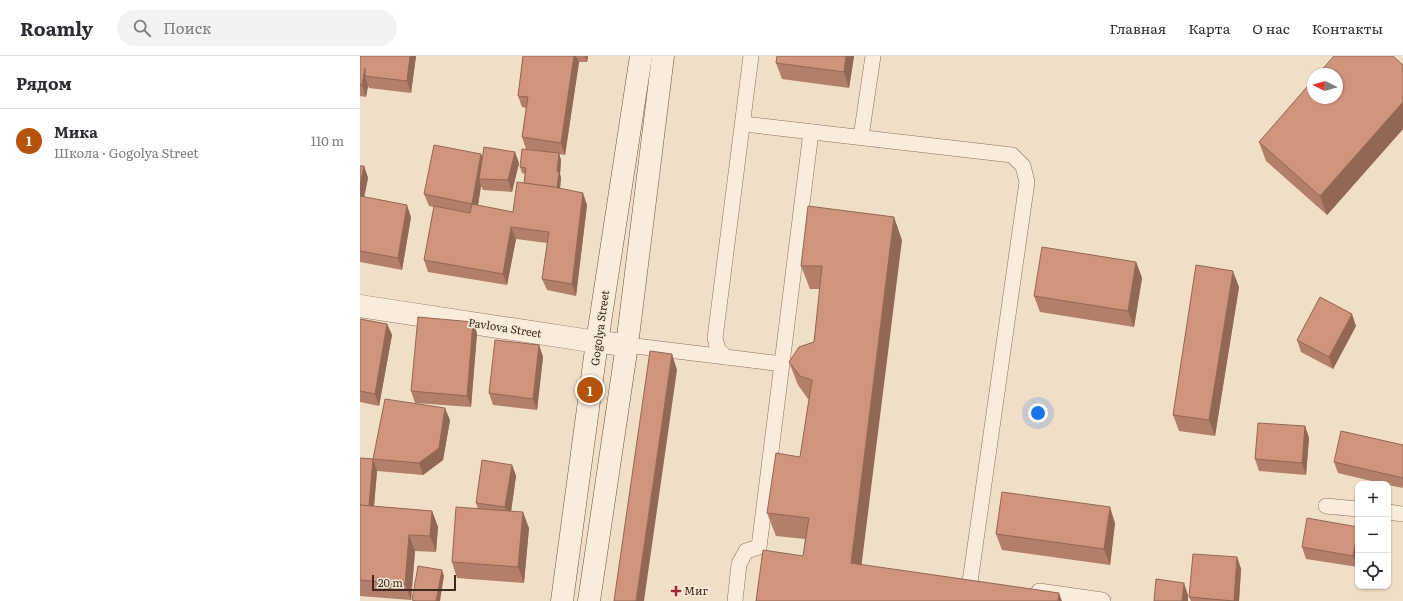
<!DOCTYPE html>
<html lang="ru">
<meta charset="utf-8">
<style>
:root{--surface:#fff;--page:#f2f2f3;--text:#2b2b33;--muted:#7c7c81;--line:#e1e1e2;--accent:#b45309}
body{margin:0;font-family:Literata,serif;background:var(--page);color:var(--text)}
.controls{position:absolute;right:12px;bottom:12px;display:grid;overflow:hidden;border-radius:8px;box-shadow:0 1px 3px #0004}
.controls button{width:36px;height:36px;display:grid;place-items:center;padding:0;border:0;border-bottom:1px solid var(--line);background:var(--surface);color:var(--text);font:20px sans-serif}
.compass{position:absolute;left:947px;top:12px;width:36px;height:36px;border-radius:50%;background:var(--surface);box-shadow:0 1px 3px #0004;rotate:276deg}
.scale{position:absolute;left:12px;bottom:10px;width:84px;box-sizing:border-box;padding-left:4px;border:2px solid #3c291f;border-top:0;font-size:11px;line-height:14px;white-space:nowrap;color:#3c291f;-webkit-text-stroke:3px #f7e9d6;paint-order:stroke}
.you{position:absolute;left:678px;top:357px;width:14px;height:14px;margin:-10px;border:3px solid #fff;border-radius:50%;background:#1a73e8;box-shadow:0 0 0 6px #1a73e833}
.badge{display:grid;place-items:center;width:26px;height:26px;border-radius:50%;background:var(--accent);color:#fff;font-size:13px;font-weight:700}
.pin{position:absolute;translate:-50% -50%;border:2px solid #fff;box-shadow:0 1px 4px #0006}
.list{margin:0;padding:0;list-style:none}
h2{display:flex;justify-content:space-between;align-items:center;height:52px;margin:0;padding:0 16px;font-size:17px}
h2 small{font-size:13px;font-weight:400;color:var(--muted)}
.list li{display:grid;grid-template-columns:26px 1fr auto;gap:12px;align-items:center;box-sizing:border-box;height:64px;padding:0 16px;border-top:1px solid var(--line)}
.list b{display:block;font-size:15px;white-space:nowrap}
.list p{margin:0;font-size:13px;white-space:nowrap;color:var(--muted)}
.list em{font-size:13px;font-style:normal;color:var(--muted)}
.icon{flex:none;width:22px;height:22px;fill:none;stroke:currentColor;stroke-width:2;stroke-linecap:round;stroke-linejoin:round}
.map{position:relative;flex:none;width:1043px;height:545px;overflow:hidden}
header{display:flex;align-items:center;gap:24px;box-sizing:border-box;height:56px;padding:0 20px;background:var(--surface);border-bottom:1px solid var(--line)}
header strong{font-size:19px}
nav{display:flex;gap:22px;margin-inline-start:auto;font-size:14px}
.search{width:280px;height:36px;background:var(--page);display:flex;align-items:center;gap:10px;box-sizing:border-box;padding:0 14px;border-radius:22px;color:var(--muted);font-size:15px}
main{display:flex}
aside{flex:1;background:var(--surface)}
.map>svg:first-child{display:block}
</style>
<header>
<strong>Roamly</strong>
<div class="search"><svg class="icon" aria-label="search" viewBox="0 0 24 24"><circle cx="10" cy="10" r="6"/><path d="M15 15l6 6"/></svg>Поиск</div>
<nav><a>Главная</a><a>Карта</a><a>О нас</a><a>Контакты</a></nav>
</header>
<main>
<aside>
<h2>Рядом<small></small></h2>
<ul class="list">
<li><span class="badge">1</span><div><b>Мика</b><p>Школа · Gogolya Street</p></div><em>110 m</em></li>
</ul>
</aside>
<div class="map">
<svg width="1043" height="545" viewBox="0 0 1043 545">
<rect width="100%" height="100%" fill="#f0dec6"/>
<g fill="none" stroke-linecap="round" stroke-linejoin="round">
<g stroke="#8d6f5b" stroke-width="16">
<g id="lane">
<polyline points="391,0 355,282 358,294 366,301 422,308"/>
<polyline points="384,68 652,99 663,110 667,126 610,526"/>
<polyline points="501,81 513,0"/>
<polyline points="267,289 366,301"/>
<polyline points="966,450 998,453"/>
<polyline points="1028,456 1043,458"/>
<polyline points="679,535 742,544 743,545"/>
<polyline points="375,545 379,508 386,495 399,491 451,76"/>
</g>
</g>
<g stroke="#8d6f5b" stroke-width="23">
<polyline id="street" points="0,250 237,286 267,289"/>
</g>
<g stroke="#6e503e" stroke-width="23">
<g id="secondary">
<polyline points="202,545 237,286 281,0"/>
<polyline points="229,545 267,289 303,0"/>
</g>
</g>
<use href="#lane" stroke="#faecda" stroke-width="15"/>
<use href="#street" stroke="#faecda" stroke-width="22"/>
<use href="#secondary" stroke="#faecda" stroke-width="22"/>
</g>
<g fill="#b37e6a">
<polygon points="0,0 56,0 51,37 9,32 8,30 6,41 0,40"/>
<polygon points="163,0 228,0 227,6 219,6 205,99 199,98 201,104 200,118 201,122 200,132 227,149 216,240 187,234 182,223 187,187 156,183 147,229 68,216 64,204 74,151 69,150 64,138 121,98 122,101 159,107 152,136 123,134 121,130 118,150 153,156 164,127 165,118 162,117 160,111 195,97 166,93 162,81 166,52 162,51 158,40"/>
<polygon points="494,0 489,32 422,23 416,7"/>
<polygon points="1043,9 1043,73 967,159 906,105 899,86"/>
<polygon points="0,110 4,110 8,122 4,141 51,161 42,214 0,206"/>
<polygon points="542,184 443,500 445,483 416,480 407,457 440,401 449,343 448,343 438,329 429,306 454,286 460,233 450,233 441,210"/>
<polygon points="776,206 782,222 774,271 680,256 674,240"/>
<polygon points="879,231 855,380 819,375 813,359"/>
<polygon points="0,263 27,268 32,279 19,350 0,346"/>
<polygon points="113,266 117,277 111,351 55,347 51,335"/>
<polygon points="996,270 973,313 941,296 937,284"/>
<polygon points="179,289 183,301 177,354 133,349 129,337"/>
<polygon points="90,364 83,404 63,419 17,415 14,450 72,455 78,471 76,496 55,495 51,544 0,540 0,402 13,403"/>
<polygon points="945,370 949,382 946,419 899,415 895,403"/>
<polygon points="1043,389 1043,432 1028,429 1028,428 1024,428 978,417 974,406"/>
<polygon points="152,409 156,420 151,455 169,472 164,527 97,522 92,506 118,453 116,447"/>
<polygon points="755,467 750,509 642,494 636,478"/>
<polygon points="998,471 998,511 946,503 942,491"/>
<polygon points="877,501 881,513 879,545 831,545 829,541"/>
</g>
<g fill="#926756">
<polygon points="50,0 56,0 51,37 47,25"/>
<polygon points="214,0 216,0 219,6 205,99 201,87"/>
<polygon points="225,0 228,0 227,6"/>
<polygon points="486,0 494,0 489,32 484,16"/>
<polygon points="5,12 5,20 8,30 6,41 2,29"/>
<polygon points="1043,46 1043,73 967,159 960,140"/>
<polygon points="155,96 159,107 152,136 148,124"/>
<polygon points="199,97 201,104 200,118 201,122 199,143 196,136 197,115"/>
<polygon points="121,98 125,110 119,123 121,130 116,160 112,148"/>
<polygon points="4,110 8,122 2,152 0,145 0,130"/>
<polygon points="223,137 227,149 216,240 212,228"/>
<polygon points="47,149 51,161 42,214 38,202"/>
<polygon points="534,161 542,184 499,529 491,507"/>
<polygon points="151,171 156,183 147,229 143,218"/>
<polygon points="776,206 782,222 774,271 768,255"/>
<polygon points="873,215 879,231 855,380 849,364"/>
<polygon points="992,258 996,270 973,313 969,301"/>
<polygon points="113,266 117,277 111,351 107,340"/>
<polygon points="27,268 32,279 19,350 15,338"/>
<polygon points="179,289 183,301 177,354 173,343"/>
<polygon points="312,298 317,314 284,545 276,545"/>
<polygon points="85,352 90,364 83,404 63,419 59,407"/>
<polygon points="945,370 949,382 946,419 942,407"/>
<polygon points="13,403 17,415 13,462 9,451"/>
<polygon points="152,409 156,420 150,463 145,451"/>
<polygon points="750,451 755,467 750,509 744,493"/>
<polygon points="72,455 78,471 76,496 70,480"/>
<polygon points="163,456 169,472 164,527 158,511"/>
<polygon points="998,472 998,511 993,500"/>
<polygon points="49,479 55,495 51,544 45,528"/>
<polygon points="877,501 881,513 879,545 874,545"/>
<polygon points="82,514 84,520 80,545 76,545"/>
<polygon points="824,527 828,539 828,545 822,545"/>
<polygon points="699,537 702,545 698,545"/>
</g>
<g fill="#d0937b" stroke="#926756">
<polygon points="0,0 50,0 47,25 5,20 5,12 2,29 0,29"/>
<polygon points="163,0 214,0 201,87 162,81 168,41 158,40"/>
<polygon points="417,0 486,0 484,16 416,7"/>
<polygon points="974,0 1033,0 1043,9 1043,46 960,140 899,86 953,24 953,42 977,42 977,18 958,18"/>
<polygon points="74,89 121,98 112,148 64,138"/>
<polygon points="124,91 155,96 148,124 119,123"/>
<polygon points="162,93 199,97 197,115 199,116 197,132 164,127 166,112 160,111"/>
<polygon points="0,110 4,110 0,130"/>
<polygon points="157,126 194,131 223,137 212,228 182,223 189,176 151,171 143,218 64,204 74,150 110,157 112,148 153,156"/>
<polygon points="0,140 47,149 38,202 0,195"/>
<polygon points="448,150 534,161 491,507 699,537 698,545 396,545 403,494 443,500 449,462 407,457 416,397 440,401 452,324 440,320 429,306 439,291 454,286 462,210 441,210"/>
<polygon points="682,191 776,206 768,255 674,240"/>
<polygon points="836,209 873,215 849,364 813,359"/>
<polygon points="960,241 992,258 969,301 937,284"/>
<polygon points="58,261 113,266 107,340 51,335"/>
<polygon points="0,263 27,268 15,338 0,335"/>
<polygon points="135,284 179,289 173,343 129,337"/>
<polygon points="290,295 312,298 276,545 254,545"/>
<polygon points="25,343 85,352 79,392 59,407 13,403"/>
<polygon points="898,367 945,370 942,407 895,403"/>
<polygon points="981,375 1043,389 1043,422 974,406"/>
<polygon points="0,402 13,403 9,450 0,449"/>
<polygon points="122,404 152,409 145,451 116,447"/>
<polygon points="642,436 750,451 744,493 636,478"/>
<polygon points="0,449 72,455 70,480 49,479 45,528 0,524"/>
<polygon points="96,451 163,456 158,511 92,506"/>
<polygon points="947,462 998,471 993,500 942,491"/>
<polygon points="833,498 877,501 874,545 829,541"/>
<polygon points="58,510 82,514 76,545 56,545 52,544"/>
<polygon points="796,523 824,527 822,545 794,545"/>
</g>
<path fill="#9e2839" stroke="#f7e9d6" stroke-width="1.5" d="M314 529h4v4h4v4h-4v4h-4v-4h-4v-4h4z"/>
<g text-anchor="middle" stroke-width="3.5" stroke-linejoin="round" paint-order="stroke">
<g font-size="11" fill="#3c291f" stroke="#f7e9d6">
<text transform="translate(145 272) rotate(9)" y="4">Pavlova Street</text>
<text transform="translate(240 272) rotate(-82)" y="4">Gogolya Street</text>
</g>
<g font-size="11" fill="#3c291f" stroke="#f7e9d6" text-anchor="start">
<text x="324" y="539">Миг</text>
</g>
</g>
</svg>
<div class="controls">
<button>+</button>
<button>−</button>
<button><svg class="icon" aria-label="locate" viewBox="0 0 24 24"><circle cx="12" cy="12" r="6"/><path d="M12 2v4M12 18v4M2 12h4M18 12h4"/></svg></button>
</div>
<svg class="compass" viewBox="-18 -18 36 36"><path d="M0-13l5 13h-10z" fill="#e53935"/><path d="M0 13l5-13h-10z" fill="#7c7c81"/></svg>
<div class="scale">20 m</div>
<div class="you"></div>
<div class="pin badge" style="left:230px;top:334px">1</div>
</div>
</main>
